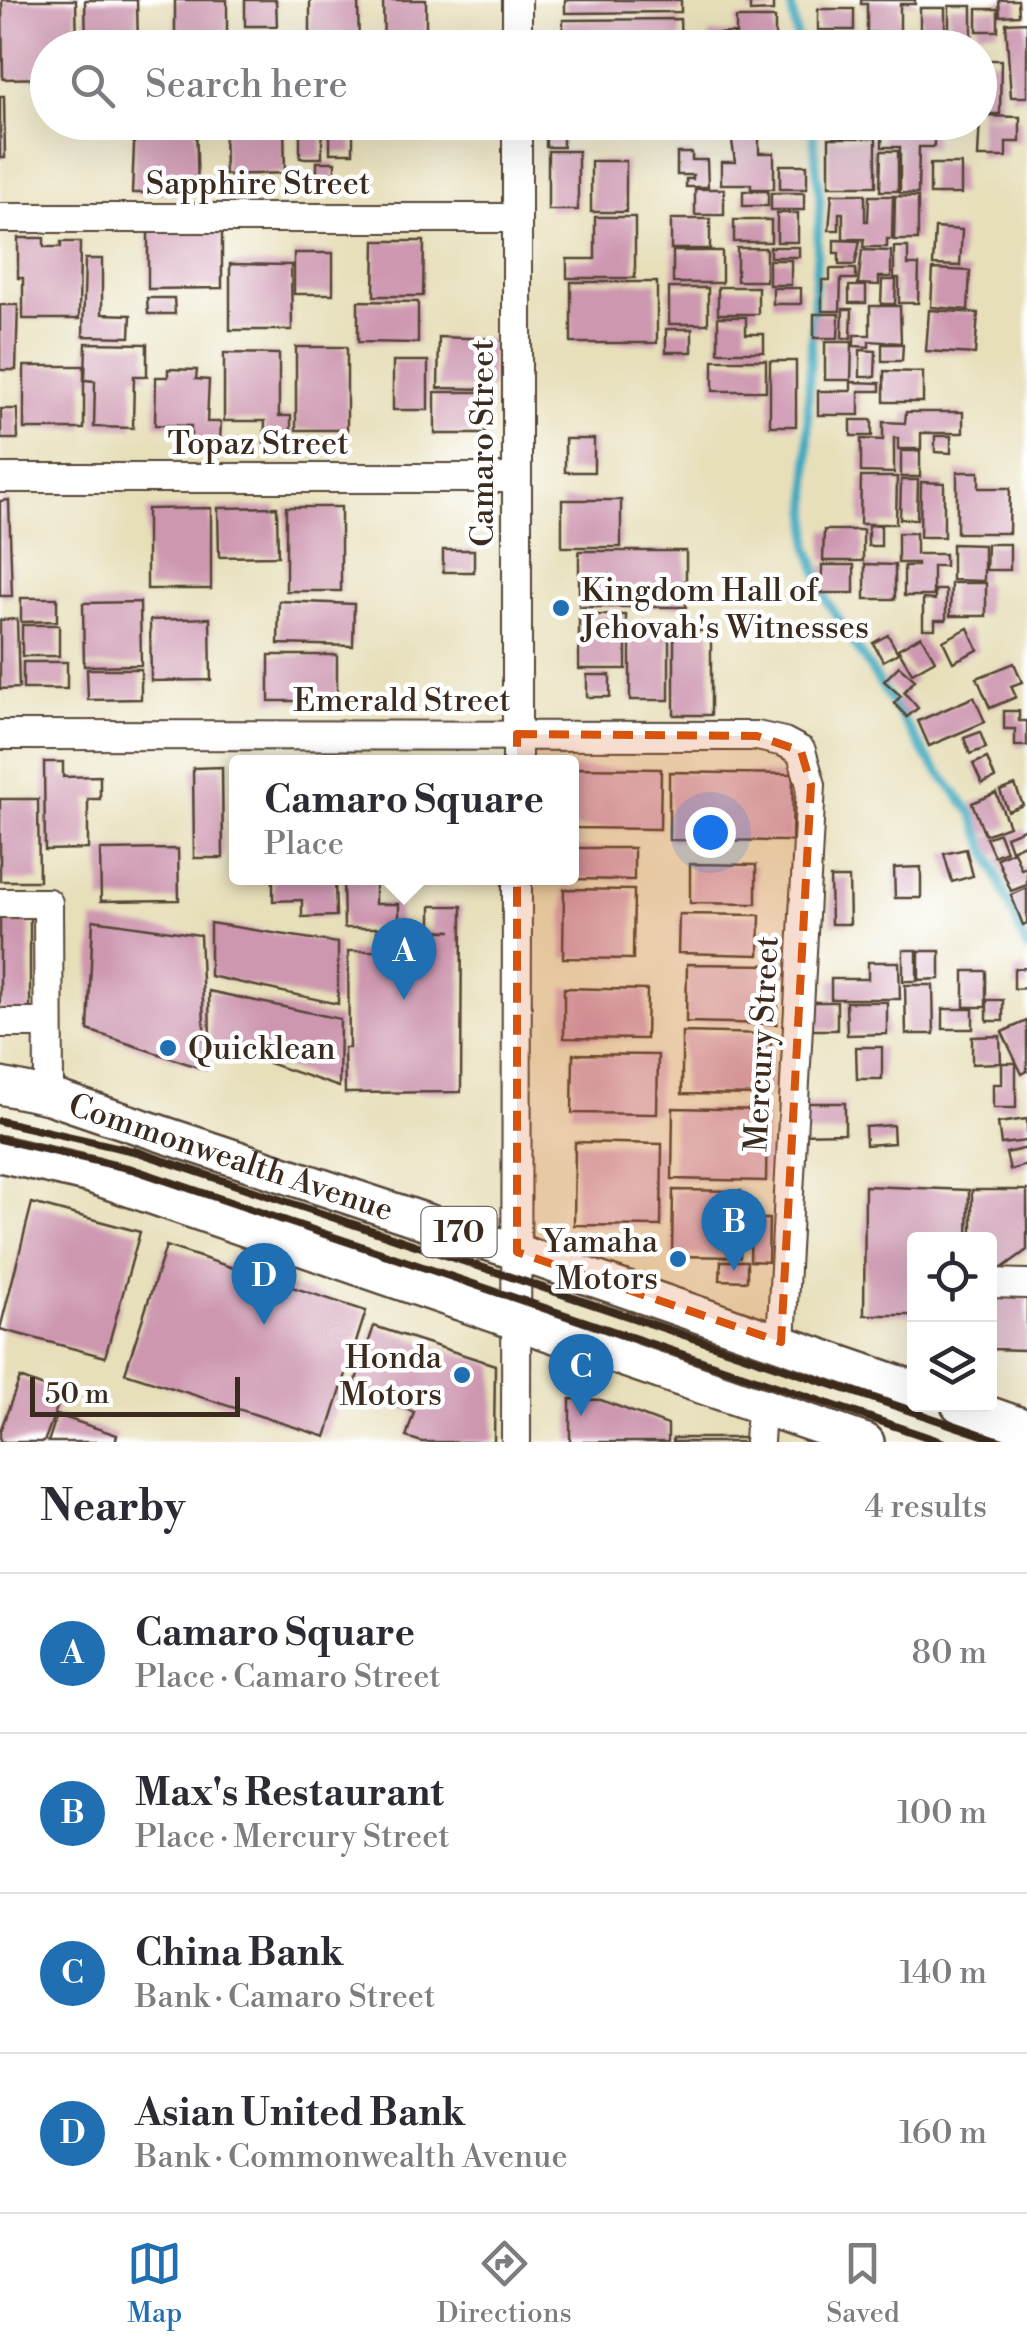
<!DOCTYPE html>
<meta charset="utf-8">
<style>
:root{--surface:#fff;--page:#f7f7f7;--text:#2b2b33;--muted:#7c7c81;--line:#e1e1e2;--accent:#1f6fb2}
body{margin:0;font-family:"Libre Bodoni",serif;background:var(--page);color:var(--text)}
.controls{position:absolute;right:30px;bottom:30px;display:grid;overflow:hidden;border-radius:10px;box-shadow:0 10px 40px #0002}
.controls button{width:90px;height:90px;display:grid;place-items:center;padding:0;border:0;border-bottom:2px solid var(--line);background:var(--surface);color:var(--text);font:50px sans-serif}
.scale{position:absolute;left:30px;bottom:25px;width:210px;box-sizing:border-box;padding-left:10px;border:5px solid #3b2a1e;border-top:0;font-size:28px;line-height:35px;white-space:nowrap;color:#3b2a1e;-webkit-text-stroke:8px #fff;paint-order:stroke}
.you{position:absolute;left:710px;top:832px;width:35px;height:35px;margin:-25px;border:8px solid #fff;border-radius:50%;background:#1a73e8;box-shadow:0 0 0 15px #1a73e833}
.badge{display:grid;place-items:center;width:65px;height:65px;border-radius:50%;background:var(--accent);color:#fff;font-size:32px;font-weight:700}
.pin{position:absolute;translate:-50% -82px;filter:drop-shadow(0 2px 5px #0008)}
.pin::after{content:'';position:absolute;top:52px;width:35px;height:30px;background:inherit;clip-path:polygon(0 0,100% 0,50% 100%)}
.popup{position:absolute;left:229px;top:755px;width:350px;height:130px;box-sizing:border-box;display:grid;place-content:center;border-radius:10px;background:var(--surface);filter:drop-shadow(0 2px 8px #0005);font-size:32px;white-space:nowrap;color:var(--muted)}
.popup b{font-size:38px;color:var(--text)}
.popup::after{content:'';position:absolute;left:50%;top:100%;margin-left:-20px;border:20px solid transparent;border-top-color:var(--surface)}
.list{margin:0;padding:0;list-style:none}
h2{display:flex;justify-content:space-between;align-items:center;height:130px;margin:0;padding:0 40px;font-size:42px}
h2 small{font-size:32px;font-weight:400;color:var(--muted)}
.list li{display:grid;grid-template-columns:65px 1fr auto;gap:30px;align-items:center;box-sizing:border-box;height:160px;padding:0 40px;border-top:2px solid var(--line)}
.list b{display:block;font-size:38px;white-space:nowrap}
.list p{margin:0;font-size:32px;white-space:nowrap;color:var(--muted)}
.list em{font-size:32px;font-style:normal;color:var(--muted)}
.icon{flex:none;width:55px;height:55px;fill:none;stroke:currentColor;stroke-width:2;stroke-linecap:round;stroke-linejoin:round}
.map{position:relative;flex:none;width:1027px;height:1442px;overflow:hidden}
.search{position:absolute;background:var(--surface);box-shadow:0 10px 40px #0002;left:30px;right:30px;top:30px;height:110px;display:flex;align-items:center;gap:25px;box-sizing:border-box;padding:0 35px;border-radius:55px;color:var(--muted);font-size:38px}
.sheet{height:770px;background:var(--surface)}
nav{display:flex;justify-content:space-around;align-items:center;box-sizing:border-box;height:140px;border-top:2px solid var(--line);background:var(--surface);font-size:28px;color:var(--muted)}
nav a{display:grid;justify-items:center;gap:5px}
nav .on{color:var(--accent)}
.map>svg:first-child{display:block}
</style>
<div class="map">
<svg width="1027" height="1442" viewBox="0 0 1027 1442">
<rect width="100%" height="100%" fill="#fff"/>
<filter id="ink" filterUnits="userSpaceOnUse"><feTurbulence type="fractalNoise" baseFrequency=".01" numOctaves="2"/><feDisplacementMap in="SourceGraphic" scale="20" xChannelSelector="R" yChannelSelector="G"/><feConvolveMatrix kernelMatrix="1 2 1 2 8 2 1 2 1" color-interpolation-filters="sRGB"/></filter>
<filter id="wash" filterUnits="userSpaceOnUse"><feTurbulence type="fractalNoise" baseFrequency=".0048" numOctaves="4" result="noise"/><feDisplacementMap in="SourceGraphic" scale="40" xChannelSelector="R" yChannelSelector="G"/><feGaussianBlur stdDeviation="2.25" result="paint"/><feColorMatrix in="noise" values="0 0 0 0 0 0 0 0 0 0 0 0 0 0 0 0 0 1.4 0 .05"/><feComposite in="paint" operator="in"/></filter>
<g filter="url(#wash)">
<rect width="100%" height="100%" fill="#e7dfba"/>
<g fill="none" stroke-linecap="round" stroke-linejoin="round">
<g stroke="#3da9bd" stroke-width="9">
<polyline points="790,0 799,48"/>
<polyline points="812,122 820,202 808,403 809,547 827,601 928,759 972,813 1027,949"/>
</g>
</g>
<g id="blocks">
<g fill="#cd97b0">
<polygon points="2,0 76,0 77,48 48,48 48,78 3,79"/>
<polygon points="85,0 137,0 138,48 86,48"/>
<polygon points="175,0 227,0 227,40 175,41"/>
<polygon points="245,0 276,0 277,26 245,26"/>
<polygon points="310,0 358,0 359,48 310,48"/>
<polygon points="383,0 426,0 426,48 384,48"/>
<polygon points="565,0 681,0 681,12 565,13"/>
<polygon points="750,0 773,0 773,11 750,12"/>
<polygon points="861,0 915,0 915,4 900,4 900,33 867,33 867,4 861,4"/>
<polygon points="999,0 1018,0 1019,15 1000,16"/>
<rect x="949" y="6" width="23" height="32"/>
<rect x="920" y="8" width="25" height="27"/>
<rect x="818" y="9" width="36" height="21"/>
<rect x="977" y="9" width="21" height="22"/>
<rect x="736" y="18" width="39" height="30"/>
<polygon points="680,19 681,48 563,48 563,20"/>
<polygon points="1027,22 1027,97 1011,97 1006,23"/>
<polygon points="734,33 734,48 709,48 709,34"/>
<polygon points="986,60 1001,60 1000,114 980,114 980,78 986,78"/>
<polygon points="0,96 4,96 5,158 0,158"/>
<polygon points="980,116 1020,117 1020,142 1006,142 1006,157 978,157"/>
<polygon points="135,122 196,122 198,193 132,193"/>
<rect x="300" y="122" width="22" height="36"/>
<rect x="330" y="122" width="23" height="31"/>
<polygon points="284,123 285,173 225,175 224,124"/>
<polygon points="882,125 934,125 934,147 919,147 918,194 900,193 900,147 882,147"/>
<rect x="546" y="128" width="17" height="19"/>
<polygon points="731,134 759,134 759,153 774,153 774,189 751,189 751,184 721,184 721,162 735,162"/>
<rect x="829" y="138" width="47" height="48"/>
<rect x="548" y="151" width="30" height="59"/>
<polygon points="881,151 898,151 898,191 880,191"/>
<polygon points="677,153 692,153 692,160 707,160 708,187 686,187 686,179 693,179 693,175 677,175"/>
<rect x="591" y="161" width="35" height="51"/>
<polygon points="317,162 335,162 335,186 317,187"/>
<rect x="930" y="164" width="31" height="30"/>
<rect x="780" y="165" width="27" height="24"/>
<rect x="695" y="189" width="29" height="26"/>
<rect x="743" y="191" width="25" height="15"/>
<rect x="771" y="193" width="33" height="17"/>
<polygon points="832,194 865,194 865,221 868,221 869,196 893,196 892,239 887,239 887,247 863,247 864,239 843,239 843,213 839,213 839,230 829,230"/>
<polygon points="895,196 918,197 918,240 894,240"/>
<rect x="777" y="213" width="21" height="29"/>
<polygon points="595,217 635,217 635,278 567,278 567,259 595,259"/>
<rect x="671" y="219" width="39" height="30"/>
<rect x="734" y="220" width="37" height="22"/>
<polygon points="935,228 962,230 960,266 933,265"/>
<polygon points="148,229 222,229 222,288 148,289"/>
<polygon points="18,238 44,238 44,247 61,247 61,242 80,242 79,319 23,319 23,278 18,278"/>
<polygon points="834,240 860,241 855,265 839,265 839,253 834,253"/>
<polygon points="375,241 424,241 423,296 374,296"/>
<rect x="770" y="247" width="29" height="10"/>
<polygon points="894,247 908,247 908,265 919,265 918,303 899,303 899,278 894,278"/>
<rect x="737" y="248" width="29" height="33"/>
<polygon points="862,250 891,251 891,277 879,277 879,285 858,284"/>
<rect x="673" y="251" width="49" height="32"/>
<rect x="294" y="253" width="39" height="41"/>
<polygon points="85,259 102,259 102,314 131,315 130,337 83,336"/>
<rect x="769" y="260" width="22" height="25"/>
<polygon points="230,264 291,265 292,330 230,330"/>
<polygon points="830,269 856,269 856,279 841,279 840,311 822,311 822,280 830,280"/>
<polygon points="933,269 970,271 968,310 931,307"/>
<polygon points="882,280 896,280 895,304 881,304"/>
<rect x="571" y="282" width="86" height="61"/>
<rect x="849" y="286" width="17" height="17"/>
<rect x="718" y="287" width="40" height="27"/>
<rect x="669" y="288" width="39" height="36"/>
<rect x="773" y="288" width="28" height="16"/>
<polygon points="147,298 174,298 175,314 148,314"/>
<polygon points="358,301 418,302 418,343 358,342"/>
<polygon points="0,305 18,305 16,370 0,370"/>
<polygon points="870,306 900,306 901,343 869,341 869,347 854,346 854,335 870,335"/>
<polygon points="843,309 852,309 851,338 842,338"/>
<polygon points="929,310 978,313 975,354 926,351"/>
<polygon points="814,314 839,314 838,338 814,338"/>
<polygon points="718,317 746,317 746,334 764,334 764,352 718,352"/>
<rect x="666" y="329" width="26" height="23"/>
<polygon points="439,337 493,339 492,389 438,388"/>
<polygon points="825,342 852,342 851,380 825,380"/>
<polygon points="86,343 147,344 147,376 134,376 133,428 94,427 95,381 85,380"/>
<polygon points="882,344 903,344 902,361 882,361"/>
<rect x="296" y="347" width="51" height="83"/>
<polygon points="860,350 876,351 875,377 860,377"/>
<polygon points="224,353 279,354 279,416 291,416 291,445 264,444 265,421 224,421"/>
<rect x="713" y="360" width="53" height="31"/>
<rect x="393" y="361" width="35" height="49"/>
<rect x="770" y="361" width="26" height="65"/>
<rect x="24" y="366" width="60" height="63"/>
<polygon points="168,369 197,370 196,379 209,380 207,422 221,422 220,441 191,440 191,426 155,425 156,377 168,377"/>
<polygon points="884,371 923,372 923,402 884,402"/>
<polygon points="851,382 880,383 880,391 859,391 859,415 818,415 818,391 851,391"/>
<rect x="435" y="392" width="50" height="42"/>
<polygon points="1,409 17,409 18,439 1,439"/>
<polygon points="906,412 963,412 963,433 921,433 921,449 898,449 898,438 894,438 894,473 861,472 861,439 883,440 883,422 905,423"/>
<rect x="851" y="420" width="21" height="16"/>
<polygon points="935,436 951,436 951,453 935,452"/>
<rect x="565" y="439" width="29" height="33"/>
<rect x="901" y="451" width="19" height="26"/>
<polygon points="957,472 979,472 979,488 1010,488 1009,533 957,533"/>
<polygon points="861,477 897,477 896,524 860,524"/>
<polygon points="901,480 918,480 917,519 900,519"/>
<polygon points="921,482 944,483 944,537 920,537"/>
<polygon points="9,500 12,596 0,596 0,501"/>
<rect x="562" y="500" width="59" height="47"/>
<polygon points="277,507 278,556 219,557 218,508"/>
<rect x="286" y="507" width="55" height="84"/>
<polygon points="211,508 211,589 147,589 147,509"/>
<polygon points="868,525 881,526 881,546 868,546"/>
<polygon points="824,530 863,530 863,561 823,561"/>
<polygon points="898,533 916,533 916,554 945,554 945,566 933,566 933,596 904,596 904,566 917,566 917,563 898,563"/>
<polygon points="952,544 984,545 984,581 952,580"/>
<polygon points="987,544 1010,544 1010,570 986,570"/>
<rect x="443" y="550" width="31" height="22"/>
<rect x="579" y="551" width="107" height="56"/>
<polygon points="865,564 895,565 895,599 865,599"/>
<rect x="822" y="565" width="32" height="28"/>
<polygon points="951,583 986,583 986,616 950,616"/>
<polygon points="935,590 946,590 946,620 935,620 935,629 923,629 923,599 935,600"/>
<polygon points="21,598 57,598 57,621 21,622"/>
<polygon points="279,601 354,604 353,646 278,644"/>
<polygon points="140,602 141,665 84,666 83,603"/>
<rect x="579" y="615" width="47" height="54"/>
<polygon points="210,618 211,680 151,681 150,620"/>
<polygon points="17,619 19,688 0,689 0,620"/>
<rect x="22" y="625" width="37" height="31"/>
<polygon points="968,628 978,650 953,662 943,641"/>
<rect x="630" y="630" width="39" height="70"/>
<rect x="674" y="631" width="37" height="84"/>
<polygon points="888,635 898,653 883,661 873,643"/>
<polygon points="921,636 935,660 912,673 898,649"/>
<rect x="269" y="655" width="68" height="46"/>
<rect x="23" y="662" width="44" height="27"/>
<polygon points="1014,663 1022,682 1011,686 1016,697 990,708 977,678"/>
<polygon points="899,666 915,680 904,692 918,708 907,717 894,703 901,696 884,681"/>
<polygon points="87,669 141,669 141,699 88,700"/>
<rect x="587" y="675" width="23" height="22"/>
<polygon points="974,697 985,722 929,746 918,721"/>
<polygon points="1004,711 1019,711 1019,721 1027,721 1027,746 1015,746 1015,729 1004,729"/>
<polygon points="980,732 986,748 970,754 964,738"/>
<polygon points="987,758 995,778 982,784 973,764"/>
<polygon points="44,762 63,762 63,777 100,776 100,799 88,799 88,849 45,850"/>
<polygon points="222,767 223,858 194,858 193,768"/>
<polygon points="572,768 661,769 660,829 572,828"/>
<polygon points="669,772 793,774 792,841 669,840"/>
<polygon points="1015,785 1023,805 1008,811 1000,791"/>
<polygon points="996,793 1009,826 985,835 972,803"/>
<polygon points="0,799 38,799 39,881 0,881"/>
<polygon points="1026,828 1027,843 1011,850 1006,836"/>
<polygon points="999,833 1006,851 994,856 986,838"/>
<polygon points="572,848 634,848 634,880 572,879"/>
<polygon points="178,849 179,900 101,901 100,850"/>
<polygon points="966,849 973,876 952,882 944,854"/>
<polygon points="1014,851 1021,869 1027,867 1027,885 1011,891 997,858"/>
<polygon points="690,864 756,865 756,904 690,903"/>
<polygon points="921,867 921,898 895,898 894,868"/>
<polygon points="273,878 335,878 336,916 302,917 302,900 273,901"/>
<polygon points="343,878 375,878 375,904 399,904 399,928 344,928"/>
<polygon points="830,878 849,878 850,924 831,924"/>
<polygon points="1027,888 1027,923 1023,925 1011,895"/>
<polygon points="564,889 634,890 633,959 563,958"/>
<polygon points="431,906 462,906 461,1092 345,1093 344,1048 349,1048 348,951 377,951 377,931 452,931 431,930"/>
<polygon points="679,914 760,915 759,955 678,953"/>
<rect x="0" y="916" width="30" height="102"/>
<polygon points="93,920 200,935 206,1070 88,1030"/>
<polygon points="210,923 338,943 338,1004 210,976"/>
<rect x="903" y="950" width="14" height="31"/>
<polygon points="919,951 940,951 940,979 919,980"/>
<polygon points="779,959 791,959 791,975 778,975 777,1024 686,1022 687,964 779,965"/>
<polygon points="868,962 899,962 900,999 831,999 831,979 868,979"/>
<polygon points="1027,968 1027,988 1014,989 1014,969"/>
<rect x="964" y="971" width="22" height="36"/>
<polygon points="905,985 933,985 934,1034 906,1034"/>
<polygon points="564,988 647,990 646,1039 564,1038"/>
<polygon points="209,991 340,1019 339,1087 210,1043"/>
<rect x="987" y="1000" width="16" height="21"/>
<rect x="809" y="1002" width="28" height="28"/>
<polygon points="846,1002 887,1002 887,1034 847,1035"/>
<rect x="943" y="1009" width="30" height="20"/>
<polygon points="1027,1021 1027,1071 1022,1074 1002,1032"/>
<polygon points="682,1032 771,1034 770,1095 682,1094"/>
<polygon points="1000,1036 1001,1063 972,1064 972,1037"/>
<polygon points="856,1047 882,1047 882,1079 857,1079"/>
<polygon points="573,1054 658,1055 657,1114 572,1113"/>
<polygon points="1002,1063 1016,1063 1016,1108 993,1108 993,1084 1002,1084"/>
<polygon points="797,1103 845,1103 845,1133 798,1134"/>
<polygon points="673,1108 767,1110 766,1181 672,1179"/>
<polygon points="1027,1119 1027,1141 1001,1144 998,1123"/>
<polygon points="893,1125 894,1143 866,1145 865,1127"/>
<polygon points="575,1142 662,1144 661,1226 574,1225"/>
<polygon points="1027,1148 1027,1165 1010,1170 1006,1153"/>
<polygon points="865,1186 969,1190 968,1240 914,1240 914,1315 864,1315"/>
<polygon points="673,1190 741,1191 740,1257 672,1256"/>
<polygon points="972,1190 1027,1190 1027,1250 1001,1269 990,1269 990,1240 972,1240"/>
<polygon points="32,1203 140,1232 105,1357 0,1329"/>
<polygon points="751,1219 769,1219 768,1262 750,1261"/>
<polygon points="166,1246 366,1311 326,1437 125,1373"/>
<polygon points="721,1261 747,1261 747,1281 720,1280"/>
<polygon points="990,1288 1027,1289 1027,1350 990,1349"/>
<polygon points="374,1326 495,1365 494,1442 422,1442 406,1437 414,1412 352,1392"/>
<polygon points="20,1378 62,1394 44,1442 0,1442 0,1431"/>
<polygon points="570,1399 601,1400 668,1425 668,1442 570,1442"/>
<polygon points="57,1415 117,1435 115,1442 48,1442"/>
<rect x="673" y="1438" width="72" height="4"/>
</g>
</g>
</g>
<g filter="url(#ink)">
<use href="#blocks" fill-opacity="0" stroke="#554535" stroke-width="2.5"/>
<g fill="none" stroke-linecap="round" stroke-linejoin="round">
<g stroke="#554535" stroke-width="32">
<g id="minor">
<polyline points="517,0 517,48"/>
<polyline points="517,122 517,762"/>
<polyline points="0,218 517,218"/>
<polyline points="0,478 517,478"/>
<polyline points="0,735 757,736 784,742 801,751 811,785 781,1342"/>
<polyline points="0,903 48,903 49,1096"/>
<polyline points="0,1023 48,1023"/>
<polyline points="990,1283 1027,1284"/>
<polyline points="516,1442 517,878"/>
<polyline points="759,1442 761,1407"/>
</g>
</g>
<g stroke="#554535" stroke-width="40">
<g id="major">
<path id="s1" d="M0,1086L49,1096L102,1114L517,1252L914,1389"/>
<polyline points="0,1154 91,1175 866,1442"/>
<polyline points="959,1404 1027,1428"/>
</g>
</g>
<use href="#minor" stroke="#fff" stroke-width="28"/>
<use href="#major" stroke="#fff" stroke-width="35"/>
<g stroke="#3b2a1e" stroke-width="8">
<polyline points="0,1121 138,1152 1003,1442"/>
<polyline points="0,1139 132,1169 942,1442"/>
</g>
</g>
</g>
<path fill="#d7540e" fill-opacity="0.2" stroke="#d7540e" stroke-width="8" stroke-dasharray="20 12" stroke-linejoin="round" d="M517,734L757,736L801,751L811,785L781,1342L517,1252Z"/>
<g fill="#1f6fb2" stroke="#fff" stroke-width="4">
<circle cx="561" cy="608" r="10"/>
<circle cx="168" cy="1048" r="10"/>
<circle cx="678" cy="1259" r="10"/>
<circle cx="462" cy="1375" r="10"/>
</g>
<g text-anchor="middle" stroke-width="9" stroke-linejoin="round" paint-order="stroke">
<rect fill="#fff" stroke="#766a62" stroke-width="2.5" x="421.5" y="1207" width="75" height="50" rx="8"/>
<g font-size="30" font-weight="bold" fill="#3b2a1e">
<text x="459" y="1242">170</text>
</g>
<g font-size="32" fill="#3b2a1e" stroke="#fff">
<text x="258" y="194">Sapphire Street</text>
<text x="258" y="454">Topaz Street</text>
<text transform="translate(482 443) rotate(-90)" y="11">Camaro Street</text>
<text x="402" y="711">Emerald Street</text>
<text transform="translate(761 1044) rotate(-87)" y="11">Mercury Street</text>
<text dy="11" stroke="none"><textPath href="#s1" startOffset="242">Commonwealth Avenue</textPath></text>
</g>
<g font-size="32" fill="#3b2a1e" stroke="#fff" text-anchor="start">
<text x="581" y="601">Kingdom Hall of<tspan x="581" dy="37">Jehovah's Witnesses</tspan></text>
<text x="188" y="1059">Quicklean</text>
<text x="658" y="1252" text-anchor="end">Yamaha<tspan x="658" dy="37">Motors</tspan></text>
<text x="442" y="1368" text-anchor="end">Honda<tspan x="442" dy="37">Motors</tspan></text>
</g>
</g>
</svg>
<div class="controls">
<button><svg class="icon" aria-label="locate" viewBox="0 0 24 24"><circle cx="12" cy="12" r="6"/><path d="M12 2v4M12 18v4M2 12h4M18 12h4"/></svg></button>
<button><svg class="icon" aria-label="layers" viewBox="0 0 24 24"><path d="M12 4l9 5-9 5-9-5zM3 14l9 5 9-5"/></svg></button>
</div>
<div class="scale">50 m</div>
<div class="you"></div>
<div class="pin badge" style="left:404px;top:1000px">A</div>
<div class="popup"><b>Camaro Square</b>Place</div>
<div class="pin badge" style="left:734px;top:1271px">B</div>
<div class="pin badge" style="left:581px;top:1416px">C</div>
<div class="pin badge" style="left:264px;top:1325px">D</div>
<div class="search"><svg class="icon" aria-label="search" viewBox="0 0 24 24"><circle cx="10" cy="10" r="6"/><path d="M15 15l6 6"/></svg>Search here</div>
</div>
<section class="sheet">
<h2>Nearby<small>4 results</small></h2>
<ul class="list">
<li><span class="badge">A</span><div><b>Camaro Square</b><p>Place · Camaro Street</p></div><em>80 m</em></li>
<li><span class="badge">B</span><div><b>Max's Restaurant</b><p>Place · Mercury Street</p></div><em>100 m</em></li>
<li><span class="badge">C</span><div><b>China Bank</b><p>Bank · Camaro Street</p></div><em>140 m</em></li>
<li><span class="badge">D</span><div><b>Asian United Bank</b><p>Bank · Commonwealth Avenue</p></div><em>160 m</em></li>
</ul>
</section>
<nav>
<a class="on"><svg class="icon" aria-label="map" viewBox="0 0 24 24"><path d="M3 6l6-2 6 2 6-2v14l-6 2-6-2-6 2zM9 4v14M15 6v14"/></svg>Map</a>
<a><svg class="icon" aria-label="directions" viewBox="0 0 24 24"><path d="M12 3l9 9-9 9-9-9zM9 14v-3h6M13 9l2 2-2 2"/></svg>Directions</a>
<a><svg class="icon" aria-label="saved" viewBox="0 0 24 24"><path d="M7 4h10v16l-5-4-5 4z"/></svg>Saved</a>
</nav>
